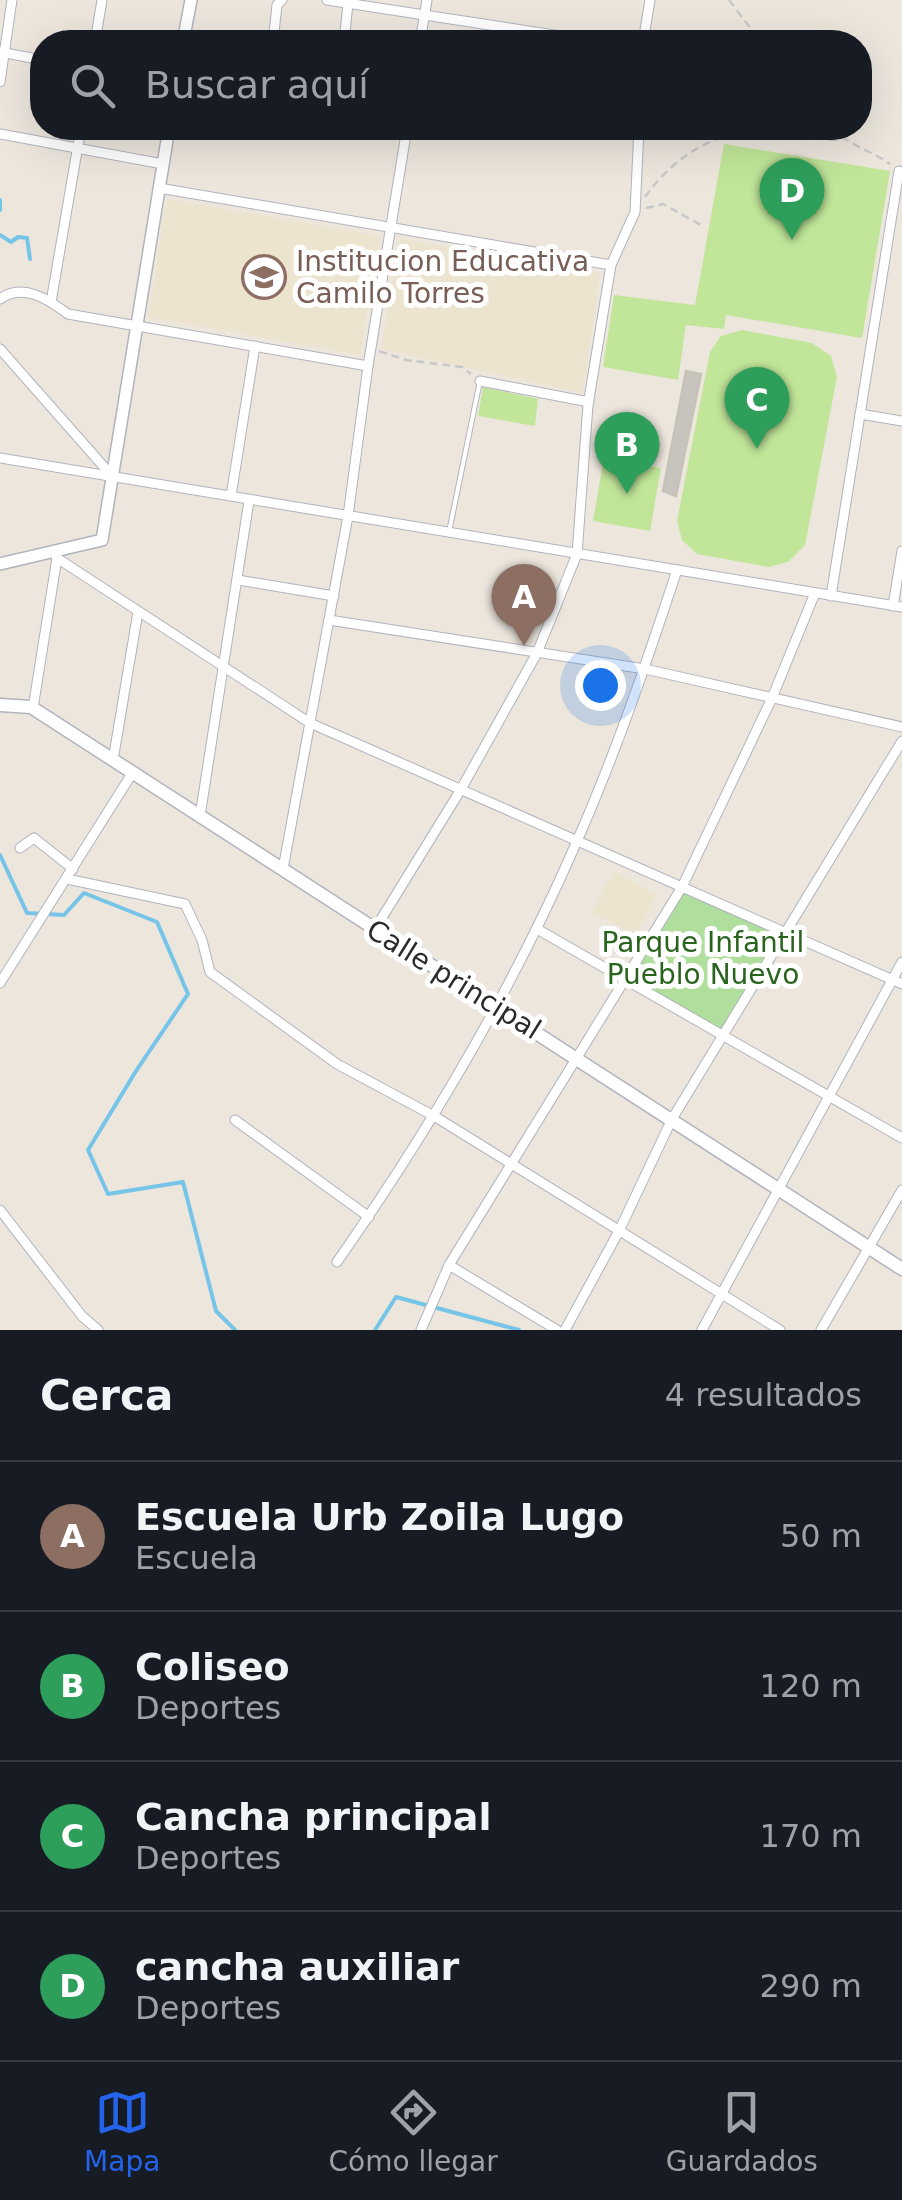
<!DOCTYPE html>
<html lang="es">
<meta charset="utf-8">
<style>
:root{--surface:#171b24;--page:#20242c;--text:#f1f3f6;--muted:#9ea1a6;--line:#363941;--accent:#2563eb}
body{margin:0;font-family:"DejaVu Sans",sans-serif;background:var(--page);color:var(--text)}
.you{position:absolute;left:600px;top:685px;width:35px;height:35px;margin:-25px;border:8px solid #fff;border-radius:50%;background:#1a73e8;box-shadow:0 0 0 15px #1a73e833}
.badge{display:grid;place-items:center;width:65px;height:65px;border-radius:50%;background:var(--accent);color:#fff;font-size:32px;font-weight:700}
.pin{position:absolute;translate:-50% -82px;filter:drop-shadow(0 2px 5px #0008)}
.pin::after{content:'';position:absolute;top:52px;width:35px;height:30px;background:inherit;clip-path:polygon(0 0,100% 0,50% 100%)}
.list{margin:0;padding:0;list-style:none}
h2{display:flex;justify-content:space-between;align-items:center;height:130px;margin:0;padding:0 40px;font-size:42px}
h2 small{font-size:32px;font-weight:400;color:var(--muted)}
.list li{display:grid;grid-template-columns:65px 1fr auto;gap:30px;align-items:center;box-sizing:border-box;height:150px;padding:0 40px;border-top:2px solid var(--line)}
.list b{display:block;font-size:38px;white-space:nowrap}
.list p{margin:0;font-size:32px;white-space:nowrap;color:var(--muted)}
.list em{font-size:32px;font-style:normal;color:var(--muted)}
.icon{flex:none;width:55px;height:55px;fill:none;stroke:currentColor;stroke-width:2;stroke-linecap:round;stroke-linejoin:round}
.map{position:relative;flex:none;width:902px;height:1330px;overflow:hidden}
.search{position:absolute;background:var(--surface);box-shadow:0 10px 40px #0002;left:30px;right:30px;top:30px;height:110px;display:flex;align-items:center;gap:25px;box-sizing:border-box;padding:0 35px;border-radius:40px;color:var(--muted);font-size:38px}
.sheet{height:730px;background:var(--surface)}
nav{display:flex;justify-content:space-around;align-items:center;box-sizing:border-box;height:140px;border-top:2px solid var(--line);background:var(--surface);font-size:28px;color:var(--muted)}
nav a{display:grid;justify-items:center;gap:5px}
nav .on{color:var(--accent)}
.map>svg:first-child{display:block}
</style>
<div class="map">
<svg width="902" height="1330" viewBox="0 0 902 1330">
<rect width="100%" height="100%" fill="#ece6dd"/>
<g fill="#ece4ce">
<polygon points="167,199 380,236 360,355 148,317"/>
<polygon points="400,239 600,273 583,393 381,349"/>
<polygon points="614,871 657,894 636,935 592,912"/>
</g>
<polygon fill="#b0df9d" points="682,887 784,932 724,1036 624,979"/>
<g fill="#c1e699">
<polygon points="724,144 890,171 862,338 726,315 724,329 686,325 678,380 603,367 614,295 695,305"/>
<polygon points="742,330 812,343 831,356 837,377 805,545 788,562 769,567 697,554 682,540 677,521 710,352 721,336"/>
<polygon points="483,387 538,399 535,426 478,416"/>
<polygon points="604,458 661,468 650,531 593,521"/>
</g>
<g fill="none" stroke-linecap="round" stroke-linejoin="round">
<g stroke="#76c4e8" stroke-width="4">
<polyline points="0,200 0,210"/>
<polyline points="0,235 11,242 18,237 27,238 30,259"/>
<polyline points="0,855 27,913 64,915 84,893 157,922 188,994 136,1071 88,1150 108,1194 183,1182 216,1311 235,1330"/>
<polyline points="375,1330 396,1297 519,1330"/>
</g>
</g>
<polygon fill="#c7c3bd" stroke="#c7c2b7" stroke-width="2.5" points="686,371 701,374 676,496 663,491"/>
<g fill="none" stroke-linecap="round" stroke-linejoin="round">
<g stroke="#b1b3bd" stroke-width="6">
<polyline id="service" points="449,532 480,381"/>
</g>
<g stroke="#b1b3bd" stroke-width="11">
<g id="minor">
<polyline points="327,0 600,42"/>
<polyline points="95,42 102,0"/>
<polyline points="273,42 277,5 282,0"/>
<polyline points="344,42 348,3"/>
<polyline points="420,42 427,0"/>
<polyline points="643,42 650,0"/>
<polyline points="0,52 42,60"/>
<polyline points="0,82 12,0"/>
<polyline points="373,128 406,133"/>
<polyline points="0,134 163,164"/>
<polyline points="159,188 611,265"/>
<path d="M0,299C23,282 49,300 68,314L368,366"/>
<polyline points="51,302 81,128"/>
<polyline points="0,349 112,476"/>
<polyline points="480,381 589,402"/>
<polyline points="860,414 902,421"/>
<polyline points="0,458 902,607"/>
<polyline points="231,496 255,346"/>
<polyline points="54,551 57,558 310,723 902,984"/>
<polyline points="238,580 334,596"/>
<polyline points="831,596 899,171"/>
<polyline points="893,606 902,551"/>
<polyline points="329,620 645,669 902,727"/>
<polyline points="33,708 57,558"/>
<polyline points="113,760 138,612"/>
<polyline points="200,816 249,501"/>
<polyline points="20,848 34,838 73,869"/>
<polyline points="283,869 348,516 368,366 407,128"/>
<polyline points="67,879 185,904 202,940 210,972 337,1064 434,1116 780,1330"/>
<polyline points="375,929 460,791 537,653 577,554 588,405 611,265 635,212 639,128"/>
<polyline points="537,929 902,1138"/>
<polyline points="0,983 133,772"/>
<polyline points="235,1120 369,1217"/>
<polyline points="0,1210 82,1316 98,1330"/>
<path d="M337,1262C430,1129 513,989 577,841C616,753 647,661 677,570"/>
<polyline points="449,1265 557,1330"/>
<polyline points="421,1330 449,1265 682,887 772,698 815,593"/>
<polyline points="565,1330 619,1231 672,1119 902,741"/>
<polyline points="702,1330 902,962"/>
<polyline points="821,1330 902,1190"/>
</g>
</g>
<g stroke="#b1b3bd" stroke-width="14">
<g id="tertiary">
<polyline points="183,42 191,0"/>
<polyline points="0,564 102,540 169,128"/>
</g>
</g>
<g stroke="#b1b3bd" stroke-width="15">
<polyline id="secondary" points="0,705 31,707 902,1269"/>
</g>
<g stroke="#c8c8c8" stroke-width="2.5" stroke-dasharray="8 5" stroke-linecap="butt">
<polyline points="729,0 761,42"/>
<path d="M832,128C851,147 869,149 890,164"/>
<path d="M645,197C677,152 725,125 781,130C803,132 821,143 843,139"/>
<polyline points="646,208 663,204 701,225"/>
<polyline points="379,351 406,360 462,367 471,374"/>
</g>
<use href="#service" stroke="#fff" stroke-width="4"/>
<use href="#minor" stroke="#fff" stroke-width="9"/>
<use href="#tertiary" stroke="#fff" stroke-width="11"/>
<use href="#secondary" stroke="#fff" stroke-width="12"/>
</g>
<defs>
<g id="school-ring" transform="scale(2.25)"><circle r="9.5" fill="#fff" stroke="#8d6e63" stroke-width="1.5"/><path d="M0-5L7-2L0 1L-7-2ZM-4 1L0 2.5L4 1V4Q0 6-4 4Z" fill="#8d6e63"/></g>
</defs>
<g fill-rule="evenodd">
<use href="#school-ring" x="264" y="277"/>
</g>
<g text-anchor="middle" stroke-width="10" stroke-linejoin="round" paint-order="stroke">
<g font-size="28" fill="#785e54" stroke="#fff" text-anchor="start">
<text x="296" y="271">Institucion Educativa<tspan x="296" dy="32">Camilo Torres</tspan></text>
</g>
<g font-size="28" fill="#29641e" stroke="#fff">
<text x="703" y="952">Parque Infantil<tspan x="703" dy="32">Pueblo Nuevo</tspan></text>
</g>
<g font-size="28" fill="#2b2b2b" stroke="#fff">
<text transform="translate(454 979) rotate(32)" y="10">Calle principal</text>
</g>
</g>
</svg>
<div class="you"></div>
<div class="pin badge" style="left:524px;top:646px;background:#8d6e63">A</div>
<div class="pin badge" style="left:627px;top:494px;background:#2e9e5b">B</div>
<div class="pin badge" style="left:757px;top:449px;background:#2e9e5b">C</div>
<div class="pin badge" style="left:792px;top:240px;background:#2e9e5b">D</div>
<div class="search"><svg class="icon" aria-label="search" viewBox="0 0 24 24"><circle cx="10" cy="10" r="6"/><path d="M15 15l6 6"/></svg>Buscar aquí</div>
</div>
<section class="sheet">
<h2>Cerca<small>4 resultados</small></h2>
<ul class="list">
<li><span class="badge" style="background:#8d6e63">A</span><div><b>Escuela Urb Zoila Lugo</b><p>Escuela</p></div><em>50 m</em></li>
<li><span class="badge" style="background:#2e9e5b">B</span><div><b>Coliseo</b><p>Deportes</p></div><em>120 m</em></li>
<li><span class="badge" style="background:#2e9e5b">C</span><div><b>Cancha principal</b><p>Deportes</p></div><em>170 m</em></li>
<li><span class="badge" style="background:#2e9e5b">D</span><div><b>cancha auxiliar</b><p>Deportes</p></div><em>290 m</em></li>
</ul>
</section>
<nav>
<a class="on"><svg class="icon" aria-label="map" viewBox="0 0 24 24"><path d="M3 6l6-2 6 2 6-2v14l-6 2-6-2-6 2zM9 4v14M15 6v14"/></svg>Mapa</a>
<a><svg class="icon" aria-label="directions" viewBox="0 0 24 24"><path d="M12 3l9 9-9 9-9-9zM9 14v-3h6M13 9l2 2-2 2"/></svg>Cómo llegar</a>
<a><svg class="icon" aria-label="saved" viewBox="0 0 24 24"><path d="M7 4h10v16l-5-4-5 4z"/></svg>Guardados</a>
</nav>
